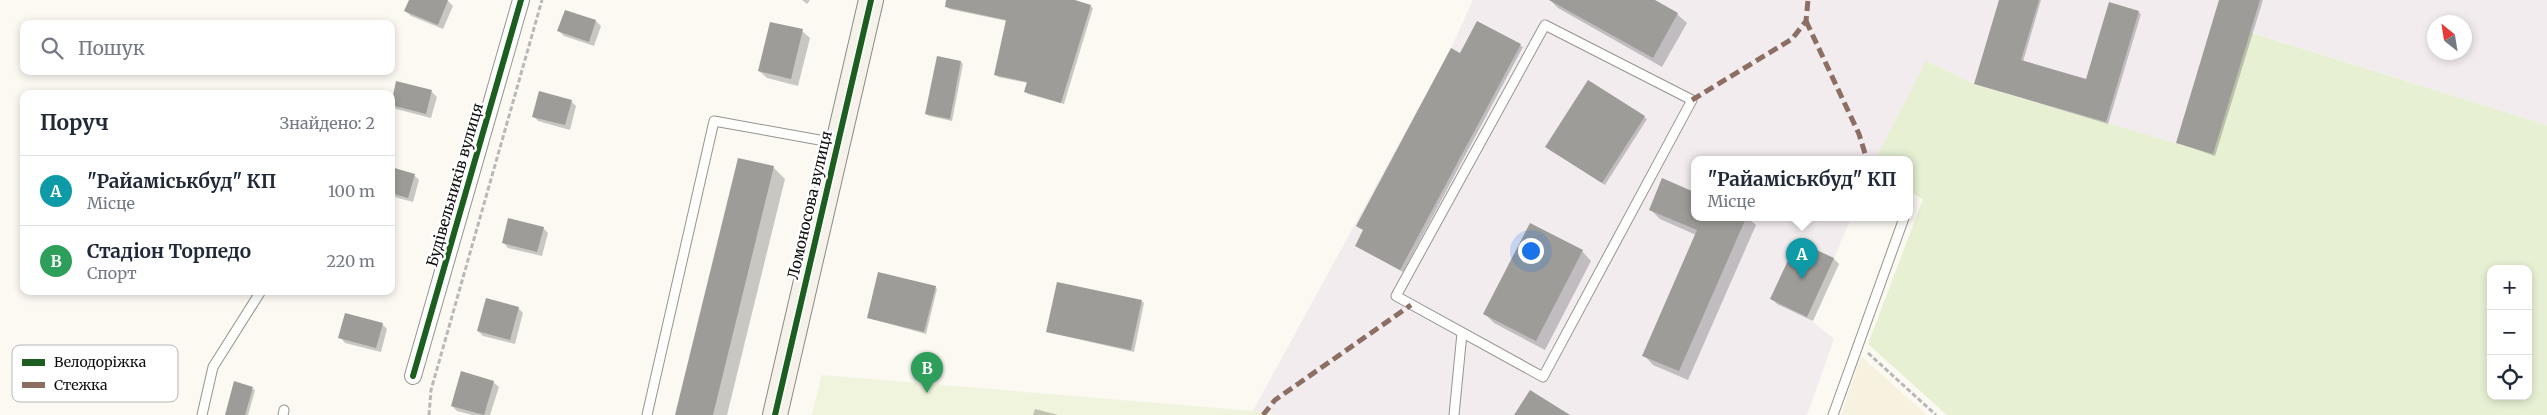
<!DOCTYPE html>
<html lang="uk">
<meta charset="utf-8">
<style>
:root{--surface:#fff;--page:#f6f6f7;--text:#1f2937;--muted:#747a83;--line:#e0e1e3;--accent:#db2777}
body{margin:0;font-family:Merriweather,serif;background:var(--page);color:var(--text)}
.controls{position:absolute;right:15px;bottom:15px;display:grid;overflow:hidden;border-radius:10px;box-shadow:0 2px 8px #0003}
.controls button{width:45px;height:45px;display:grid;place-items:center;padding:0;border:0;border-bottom:1px solid var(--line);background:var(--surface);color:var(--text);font:25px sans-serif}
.compass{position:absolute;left:2427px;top:15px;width:45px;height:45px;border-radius:50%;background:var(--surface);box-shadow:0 2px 8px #0003;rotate:330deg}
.you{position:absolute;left:1530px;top:250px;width:18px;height:18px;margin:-12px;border:4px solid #fff;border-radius:50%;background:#1a73e8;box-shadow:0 0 0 8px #1a73e833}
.badge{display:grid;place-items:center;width:32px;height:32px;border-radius:50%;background:var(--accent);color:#fff;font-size:16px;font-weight:700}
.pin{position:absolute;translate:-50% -41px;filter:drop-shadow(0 1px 2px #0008)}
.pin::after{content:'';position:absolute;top:26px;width:18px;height:15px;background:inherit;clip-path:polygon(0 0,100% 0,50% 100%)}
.popup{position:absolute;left:1691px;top:156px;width:222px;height:65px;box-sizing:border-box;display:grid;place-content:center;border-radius:10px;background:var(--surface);filter:drop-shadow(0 1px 4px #0005);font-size:16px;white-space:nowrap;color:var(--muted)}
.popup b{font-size:19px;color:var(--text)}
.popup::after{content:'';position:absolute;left:50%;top:100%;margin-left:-10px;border:10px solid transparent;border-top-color:var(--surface)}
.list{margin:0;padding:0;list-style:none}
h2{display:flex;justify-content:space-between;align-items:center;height:65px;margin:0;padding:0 20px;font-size:21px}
h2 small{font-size:16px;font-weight:400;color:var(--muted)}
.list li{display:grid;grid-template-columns:32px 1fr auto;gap:15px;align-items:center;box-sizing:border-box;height:70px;padding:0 20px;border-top:1px solid var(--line)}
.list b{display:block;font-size:19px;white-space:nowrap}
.list p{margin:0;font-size:16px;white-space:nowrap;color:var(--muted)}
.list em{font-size:16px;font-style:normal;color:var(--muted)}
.icon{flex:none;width:28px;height:28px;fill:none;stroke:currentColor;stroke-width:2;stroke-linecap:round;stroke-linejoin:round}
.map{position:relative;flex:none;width:2547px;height:415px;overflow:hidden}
.search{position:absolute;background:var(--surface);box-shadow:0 2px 8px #0003;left:20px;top:20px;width:375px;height:55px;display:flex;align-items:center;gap:12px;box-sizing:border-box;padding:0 18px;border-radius:10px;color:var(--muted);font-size:19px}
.panel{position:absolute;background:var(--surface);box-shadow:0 2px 8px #0003;left:20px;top:90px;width:375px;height:205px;border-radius:10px}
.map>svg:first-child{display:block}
</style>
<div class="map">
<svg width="2547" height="415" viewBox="0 0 2547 415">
<rect width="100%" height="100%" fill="#fbf9f2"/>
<path fill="#f2ecef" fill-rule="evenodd" d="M1473,0H2547V125L2250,32L2213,154L1974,84L1926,61L1875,160H1694V218H1851L1834,258L1797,241L1770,299L1807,317L1834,339L1807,415H1278L1253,411L1451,48ZM2434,22H2464V52H2434Z"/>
<polygon fill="#f7f2df" points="1861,356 1927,415 1841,415"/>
<path fill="#e7f0d3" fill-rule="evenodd" d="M2249,32L2547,125V415H1947L1868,344L1923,199L1910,192V160H1875L1926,61L1974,84L2213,154ZM2491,269H2528V396H2491Z"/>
<polygon fill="#f0f4dc" points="822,375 1253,411 1278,415 812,415"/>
<g fill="#0003">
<polygon points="410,0 448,1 453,6 443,29 411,16 405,11"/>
<polygon points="802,0 810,0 807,4"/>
<polygon points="948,0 1070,0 1090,6 1093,8 1064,104 1028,94 1025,91 1028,83 998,77 996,75 1007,21 949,9 947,6"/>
<polygon points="1550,0 1653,0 1677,14 1687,23 1662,67 1558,8"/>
<polygon points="2001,0 2041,0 2023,62 2087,80 2138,12 2141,14 2108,124 1976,84"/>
<polygon points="2221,0 2263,0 2215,156 2178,143"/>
<polygon points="596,21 601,26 594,46 564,36 559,31"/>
<polygon points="1478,22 1523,47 1403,272 1356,246"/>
<polygon points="802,31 810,38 798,86 767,78 759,71"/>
<polygon points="961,62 963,64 952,121 929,116 926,114"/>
<polygon points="432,92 437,97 431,118 396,109 391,104"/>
<polygon points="571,101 576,106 570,130 538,121 533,116"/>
<polygon points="1644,117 1647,119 1605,185 1549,149"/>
<polygon points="773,167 785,179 727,415 676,415"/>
<polygon points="391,169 414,175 419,180 413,202 391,196"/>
<polygon points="1663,180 1694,193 1694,218 1748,218 1756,225 1688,380 1653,365 1644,355 1696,235 1660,219 1650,209"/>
<polygon points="543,228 548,233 542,256 508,248 503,242"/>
<polygon points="1798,243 1834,259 1839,264 1813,321 1777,304 1772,299"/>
<polygon points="1582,251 1591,261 1545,350 1494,323 1485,314"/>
<polygon points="391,258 395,262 391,276"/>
<polygon points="935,287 937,289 926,334 868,318"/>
<polygon points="1141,301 1144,303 1134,352 1047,332"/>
<polygon points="518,308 523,313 515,344 483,336 478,331"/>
<polygon points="382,324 387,329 381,352 345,343 340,337"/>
<polygon points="493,382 499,387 490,415 472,415 457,411 452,406"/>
<polygon points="235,383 255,390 248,415 226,415"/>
<polygon points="1035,409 1058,415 1033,415"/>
</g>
<g fill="#9e9c98">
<polygon points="409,0 448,0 438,25 404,11"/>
<polygon points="946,0 1075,0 1091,5 1061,103 1024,92 1027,82 994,75 1006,20 945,7"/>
<polygon points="1549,0 1655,0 1678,13 1653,58"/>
<polygon points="1999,0 2039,0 2021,60 2086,79 2109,2 2139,11 2106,122 1974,84"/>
<polygon points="2219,0 2260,0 2213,154 2176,143"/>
<polygon points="565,10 596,20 589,42 557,31"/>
<polygon points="1477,21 1521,44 1400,270 1355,246 1363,230 1356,226 1451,48 1460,53"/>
<polygon points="770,22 803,29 791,79 758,71"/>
<polygon points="937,56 961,61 950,119 925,114"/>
<polygon points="1588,80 1645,116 1602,183 1545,147"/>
<polygon points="396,81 432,90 426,114 391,105"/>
<polygon points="539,91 572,100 565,125 532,117"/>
<polygon points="738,158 774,166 713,415 675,415"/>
<polygon points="391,167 415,174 408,198 391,193"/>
<polygon points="1662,178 1694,192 1694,218 1746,218 1679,371 1642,356 1697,230 1649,210"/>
<polygon points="508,218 544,227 537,252 502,243"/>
<polygon points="1530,223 1583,250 1536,341 1483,314"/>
<polygon points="1797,241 1834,258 1807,317 1770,299"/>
<polygon points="878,272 936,286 924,332 867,318"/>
<polygon points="1057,282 1142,300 1131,350 1046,332"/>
<polygon points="486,298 519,307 510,340 477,331"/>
<polygon points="345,313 383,323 376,348 338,338"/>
<polygon points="461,371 494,381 484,415 451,406"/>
<polygon points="234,381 253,387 245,415 225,415"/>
<polygon points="1530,390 1570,415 1514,415"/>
</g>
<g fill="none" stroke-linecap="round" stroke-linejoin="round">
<g stroke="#959491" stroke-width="11">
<g id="lane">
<polygon points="1545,25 1692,100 1543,377 1396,296"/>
<polyline points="202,415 213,367 261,291"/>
<polyline points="283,415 284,410"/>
<polyline points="647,415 714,121 836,143"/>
<polyline points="1454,415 1462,333"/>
<polyline points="1833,415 1904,218"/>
</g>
</g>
<g stroke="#959491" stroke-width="18">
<polyline id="street" points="413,376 521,0"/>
</g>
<g stroke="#8b8a87" stroke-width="26">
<polyline id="secondary" points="775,415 871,0"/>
</g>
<g stroke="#b8b8b6" stroke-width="3" stroke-dasharray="5 2.5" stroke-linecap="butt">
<polyline points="1868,353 1936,415"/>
<polyline points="429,415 431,390 542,0"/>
</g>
<use href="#lane" stroke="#fefefd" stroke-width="9"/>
<use href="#street" stroke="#fefefd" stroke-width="16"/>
<use href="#secondary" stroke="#f5f2ea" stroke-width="24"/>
<g stroke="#8d6e63" stroke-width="5" stroke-dasharray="10 5" stroke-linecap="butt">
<polyline points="1806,21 1859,134 1867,160"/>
<polyline points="1692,100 1792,39 1806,21 1808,0"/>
<polyline points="1263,415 1275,400 1411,305"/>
</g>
<g stroke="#fff" stroke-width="9">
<g id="cycleway">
<polyline points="413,376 521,0"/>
<polyline points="775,415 871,0"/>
</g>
</g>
<use href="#cycleway" stroke="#1b5e20" stroke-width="6"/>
</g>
<g text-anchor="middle" stroke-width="5" stroke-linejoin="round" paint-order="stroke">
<g font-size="15" fill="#0e0e0e" stroke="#fff">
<text transform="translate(455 185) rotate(-74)" y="5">Будівельників вулиця</text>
<text transform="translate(810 205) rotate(-77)" y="5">Ломоносова вулиця</text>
</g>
</g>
<rect x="12" y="345" width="166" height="57" rx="8" fill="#fff" stroke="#b7b7b7" stroke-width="1"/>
<rect x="22" y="359" width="23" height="7" fill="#1b5e20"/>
<rect x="22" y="382" width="23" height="6" fill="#8d6e63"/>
<g font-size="14" fill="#0e0e0e">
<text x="54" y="367">Велодоріжка</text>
<text x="54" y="390">Стежка</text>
</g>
</svg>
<div class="controls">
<button>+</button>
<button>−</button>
<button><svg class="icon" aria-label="locate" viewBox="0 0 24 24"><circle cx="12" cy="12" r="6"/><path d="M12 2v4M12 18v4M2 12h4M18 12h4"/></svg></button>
</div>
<svg class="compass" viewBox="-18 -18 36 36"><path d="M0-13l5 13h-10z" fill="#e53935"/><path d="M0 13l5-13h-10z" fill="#747a83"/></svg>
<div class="you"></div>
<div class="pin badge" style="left:1802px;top:279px;background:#0f9aa8">A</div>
<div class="popup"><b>&quot;Райаміськбуд&quot; КП</b>Місце</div>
<div class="pin badge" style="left:927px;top:393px;background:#2e9e5b">B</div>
<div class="search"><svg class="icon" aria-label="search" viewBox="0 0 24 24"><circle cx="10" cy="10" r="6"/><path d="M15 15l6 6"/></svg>Пошук</div>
<section class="panel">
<h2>Поруч<small>Знайдено: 2</small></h2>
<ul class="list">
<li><span class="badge" style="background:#0f9aa8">A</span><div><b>&quot;Райаміськбуд&quot; КП</b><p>Місце</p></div><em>100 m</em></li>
<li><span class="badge" style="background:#2e9e5b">B</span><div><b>Стадіон Торпедо</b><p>Спорт</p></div><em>220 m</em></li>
</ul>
</section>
</div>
